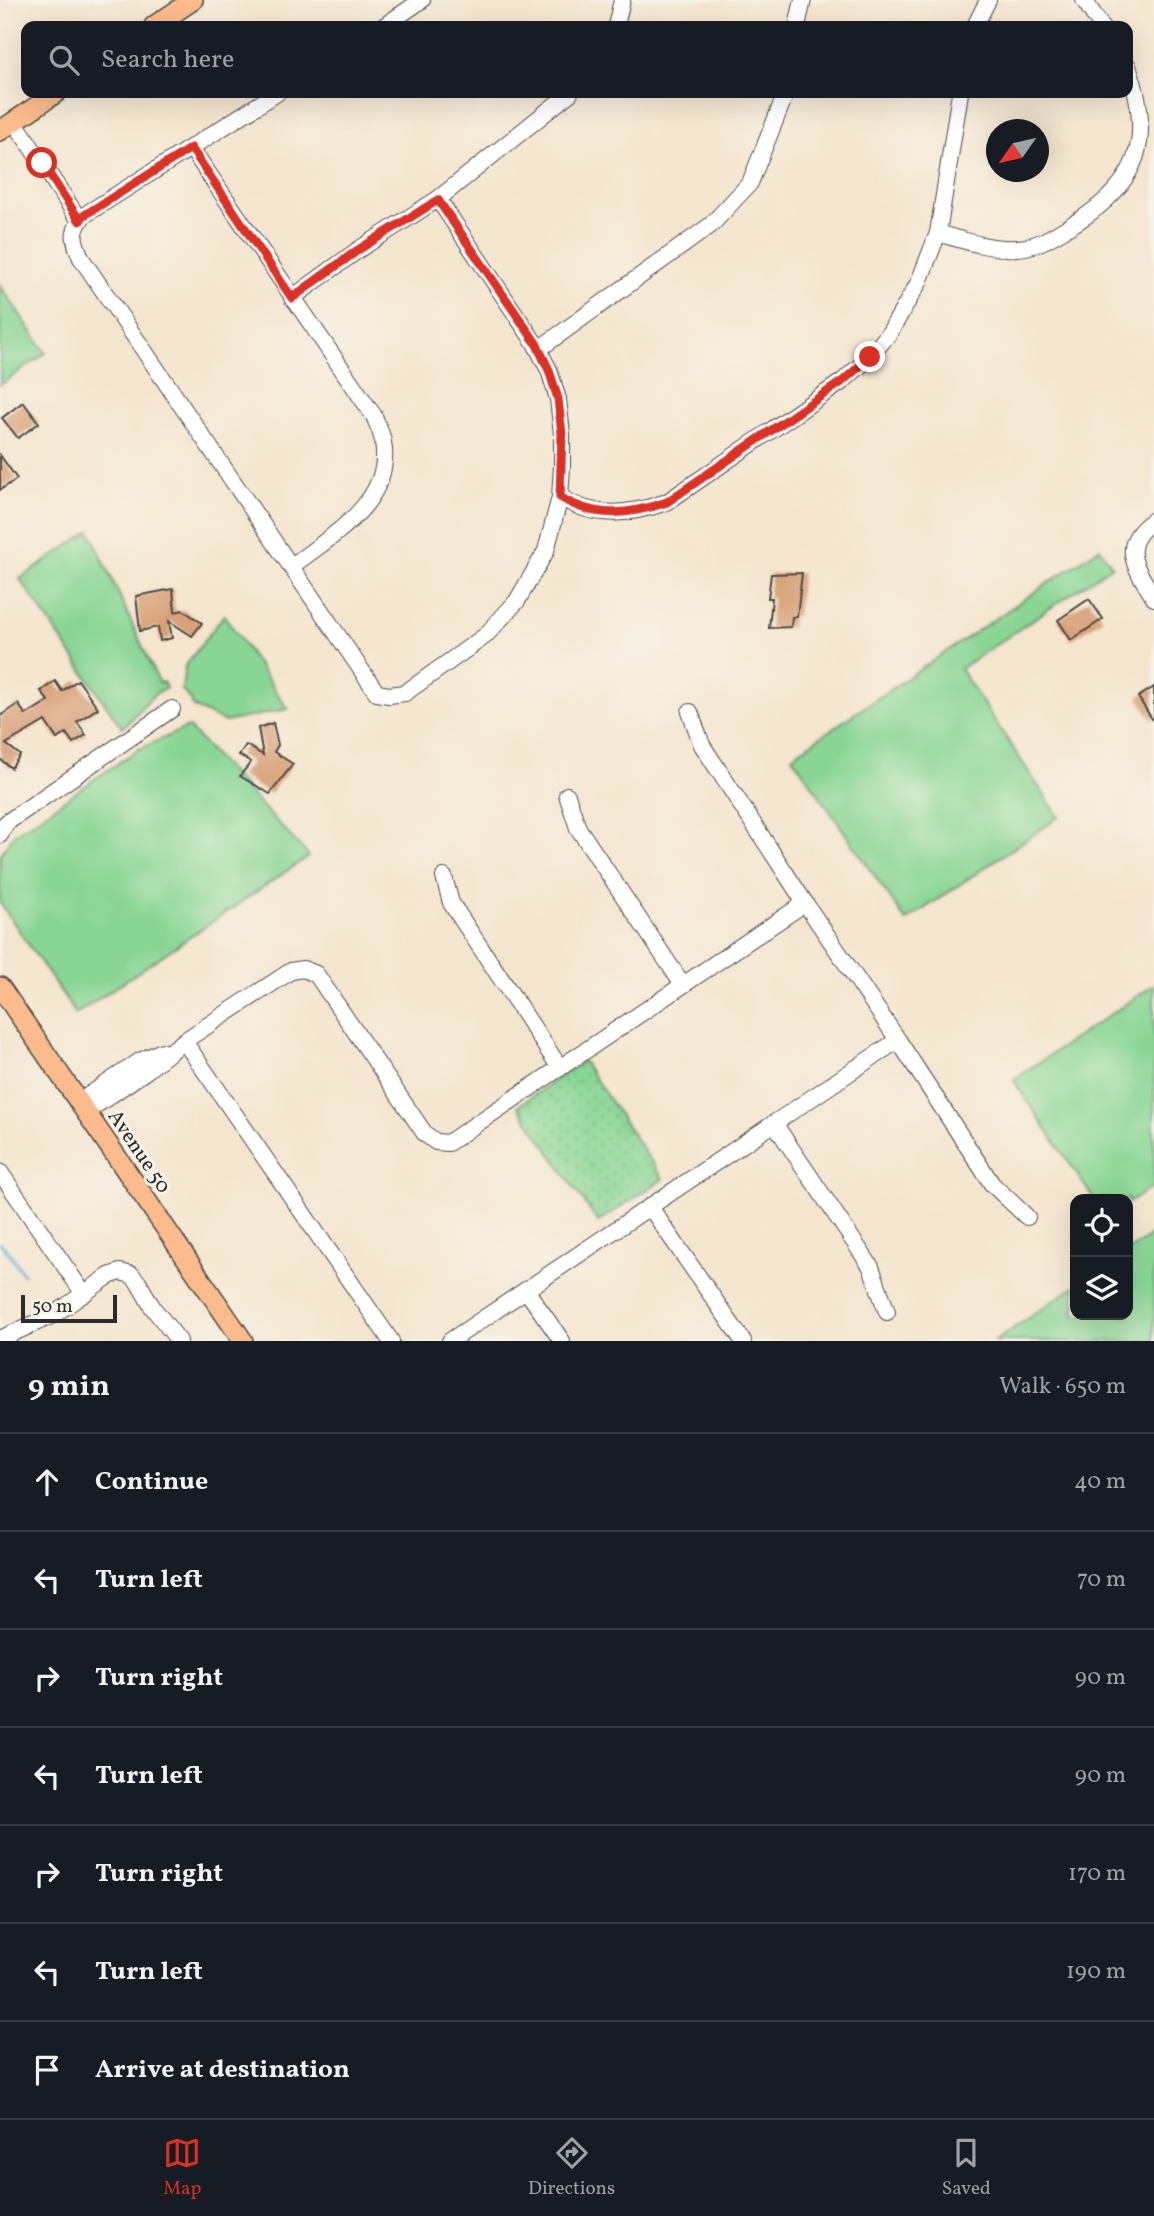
<!DOCTYPE html>
<meta charset="utf-8">
<style>
:root{--surface:#171b24;--page:#242831;--text:#f1f3f6;--muted:#9ea1a6;--line:#363941;--accent:#d93025}
body{margin:0;font-family:Vollkorn,serif;background:var(--page);color:var(--text)}
.controls{position:absolute;right:21px;bottom:21px;display:grid;overflow:hidden;border-radius:14px;box-shadow:0 7px 28px #0002}
.controls button{width:63px;height:63px;display:grid;place-items:center;padding:0;border:0;border-bottom:2px solid var(--line);background:var(--surface);color:var(--text);font:35px sans-serif}
.compass{position:absolute;left:986px;top:119px;width:63px;height:63px;border-radius:50%;background:var(--surface);box-shadow:0 7px 28px #0002;rotate:236deg}
.scale{position:absolute;left:21px;bottom:18px;width:96px;box-sizing:border-box;padding-left:7px;border:4px solid #2b2b2b;border-top:0;font-size:19px;line-height:24px;white-space:nowrap;color:#2b2b2b;-webkit-text-stroke:5px #f7f3e8;paint-order:stroke}
.stop{position:absolute;width:21px;height:21px;margin:-16px;border:5px solid #d93025;border-radius:50%;background:#fff}
.stop.end{background:#d93025;border-color:#fff;box-shadow:0 2px 7px #0008}
.list{margin:0;padding:0;list-style:none}
h2{display:flex;justify-content:space-between;align-items:center;height:91px;margin:0;padding:0 28px;font-size:30px}
h2 small{font-size:23px;font-weight:400;color:var(--muted)}
.list li{display:grid;grid-template-columns:46px 1fr auto;gap:21px;align-items:center;box-sizing:border-box;height:98px;padding:0 28px;border-top:2px solid var(--line)}
.list b{display:block;font-size:26px;white-space:nowrap}
.list em{font-size:23px;font-style:normal;color:var(--muted)}
.icon{flex:none;width:38px;height:38px;fill:none;stroke:currentColor;stroke-width:2;stroke-linecap:round;stroke-linejoin:round}
.map{position:relative;flex:none;width:1154px;height:1341px;overflow:hidden}
.search{position:absolute;background:var(--surface);box-shadow:0 7px 28px #0002;left:21px;right:21px;top:21px;height:77px;display:flex;align-items:center;gap:18px;box-sizing:border-box;padding:0 24px;border-radius:14px;color:var(--muted);font-size:26px}
.sheet{height:777px;background:var(--surface)}
nav{display:flex;justify-content:space-around;align-items:center;box-sizing:border-box;height:98px;border-top:2px solid var(--line);background:var(--surface);font-size:19px;color:var(--muted)}
nav a{display:grid;justify-items:center;gap:4px}
nav .on{color:var(--accent)}
.map>svg:first-child{display:block}
</style>
<div class="map">
<svg width="1154" height="1341" viewBox="0 0 1154 1341">
<defs>
<pattern id="park-dots" width="8" height="8" patternUnits="userSpaceOnUse" patternTransform="scale(1.75)"><rect width="8" height="8" fill="#89d694"/><path d="M2 2h.1M6 6h.1" fill="none" stroke="#76b880" stroke-width="1.8" stroke-linecap="round"/></pattern>
</defs>
<rect width="100%" height="100%" fill="#f7f3e8"/>
<filter id="ink" filterUnits="userSpaceOnUse"><feTurbulence type="fractalNoise" baseFrequency=".0143" numOctaves="2"/><feDisplacementMap in="SourceGraphic" scale="14" xChannelSelector="R" yChannelSelector="G"/><feConvolveMatrix kernelMatrix="1 2 1 2 8 2 1 2 1" color-interpolation-filters="sRGB"/></filter>
<filter id="wash" filterUnits="userSpaceOnUse"><feTurbulence type="fractalNoise" baseFrequency=".00686" numOctaves="4" result="noise"/><feDisplacementMap in="SourceGraphic" scale="28" xChannelSelector="R" yChannelSelector="G"/><feGaussianBlur stdDeviation="1.57" result="paint"/><feColorMatrix in="noise" values="0 0 0 0 0 0 0 0 0 0 0 0 0 0 0 0 0 1.4 0 .05"/><feComposite in="paint" operator="in"/></filter>
<g filter="url(#wash)">
<rect width="100%" height="100%" fill="#f4e5ce"/>
<g fill="#89d694" stroke="#5a8060" stroke-width="2">
<polygon points="0,285 46,353 0,385"/>
<path d="M90,531L159,683L163,682L166,688C147,695 138,716 122,728L20,579Z"/>
<polygon points="1100,548 1112,566 960,669 1059,817 906,921 792,756"/>
<polygon points="224,615 288,709 225,722 193,707 191,700 182,690 185,666"/>
<polygon points="188,727 309,856 76,1014 0,903 0,855 15,833 28,825 137,750"/>
<polygon points="1154,985 1154,1186 1128,1203 1128,1199 1094,1199 1013,1080"/>
<polygon points="1154,1233 1154,1341 995,1341 1075,1286 1075,1315 1128,1315 1128,1251"/>
</g>
<polygon fill="url(#park-dots)" stroke="#5a8060" stroke-width="2" points="583,1061 663,1179 598,1222 518,1106"/>
<g fill="none" stroke-linecap="round" stroke-linejoin="round">
<polyline stroke="#58afd5" stroke-width="3.5" points="0,1243 10,1254 23,1274"/>
</g>
<g id="blocks">
<g fill="#d8a279">
<polygon points="23,402 39,423 18,438 2,418"/>
<polygon points="0,455 17,479 0,490"/>
<polygon points="802,573 797,616 792,617 791,627 769,628 772,598 768,598 771,574"/>
<polygon points="173,589 175,612 183,610 202,623 192,636 169,621 172,638 160,641 158,627 140,631 136,596"/>
<polygon points="1089,599 1103,619 1071,640 1058,620"/>
<polygon points="78,680 98,708 77,722 86,735 73,743 66,733 57,739 45,721 6,744 20,755 11,768 0,759 0,716 18,704 26,715 48,701 41,691 55,681 62,691"/>
<polygon points="1154,687 1154,722 1138,697"/>
<polygon points="273,723 278,745 274,752 293,764 270,794 240,776 251,762 239,755 246,745 263,755 258,728"/>
</g>
</g>
</g>
<g filter="url(#ink)">
<use href="#blocks" fill-opacity="0" stroke="#494743" stroke-width="2"/>
<g fill="none" stroke-linecap="round" stroke-linejoin="round">
<g stroke="#494743" stroke-width="18">
<g id="minor">
<polyline points="1084,0 1101,26"/>
<polyline points="384,26 422,0"/>
<polyline points="616,26 622,0"/>
<polyline points="797,26 803,0"/>
<polyline points="975,26 988,0"/>
<path d="M277,93L83,216C71,234 73,238 81,258L377,693L389,695L405,693L485,636L517,601L546,551L560,497L562,466V434L558,399L549,370L535,343L438,199"/>
<polyline points="14,121 80,221"/>
<path d="M191,148L374,416C377,424 382,433 383,442C394,501 331,536 292,566"/>
<path d="M938,233C962,240 992,250 1017,248C1039,247 1056,234 1075,223C1140,183 1154,138 1128,66"/>
<polyline points="292,298 358,250 438,199 570,93"/>
<polyline points="539,349 711,225 750,183 786,93"/>
<path d="M560,497C595,519 629,515 667,502L843,381L870,357L890,332L919,282L938,233L960,93"/>
<path d="M1154,520C1117,545 1136,568 1154,598"/>
<polyline points="690,712 702,745 805,903"/>
<polyline points="567,795 578,828 683,985"/>
<polyline points="0,835 6,823 172,709"/>
<polyline points="444,877 451,903 560,1068"/>
<polyline points="898,1040 992,1184 1027,1217"/>
<polyline points="184,1041 391,1341"/>
<polyline points="79,1102 140,1061 162,1051"/>
<polyline points="86,1112 146,1071 184,1041 291,971 303,969 316,974 425,1134 436,1142 448,1143 805,903 898,1040 450,1341"/>
<polyline points="774,1123 871,1267 887,1312"/>
<polyline points="0,1172 84,1294"/>
<polyline points="650,1207 743,1341"/>
<polyline points="526,1290 562,1341"/>
<polyline points="0,1339 55,1314 109,1276 120,1272 132,1275 138,1282 153,1308 179,1341"/>
</g>
</g>
<g stroke="#494743" stroke-width="22">
<g id="major">
<polyline points="154,26 193,0"/>
<polyline points="0,131 56,93"/>
<polyline points="0,987 243,1341"/>
</g>
</g>
<use href="#minor" stroke="#fff" stroke-width="16"/>
<use href="#major" stroke="#fbbb8d" stroke-width="19"/>
</g>
</g>
<g fill="none" stroke-linecap="round" stroke-linejoin="round" filter="url(#ink)">
<path stroke="#d93025" stroke-width="9" d="M42,163L80,221L83,216L191,148L292,298L358,250L438,200L536,343L549,370L558,399L562,434L560,497C595,519 629,515 667,502L843,381L870,357"/>
</g>
<g text-anchor="middle" stroke-width="6" stroke-linejoin="round" paint-order="stroke">
<g font-size="21" fill="#2b2b2b" stroke="#f7f3e8">
<text transform="translate(140 1151) rotate(56)" y="7">Avenue 50</text>
</g>
</g>
</svg>
<div class="controls">
<button><svg class="icon" aria-label="locate" viewBox="0 0 24 24"><circle cx="12" cy="12" r="6"/><path d="M12 2v4M12 18v4M2 12h4M18 12h4"/></svg></button>
<button><svg class="icon" aria-label="layers" viewBox="0 0 24 24"><path d="M12 4l9 5-9 5-9-5zM3 14l9 5 9-5"/></svg></button>
</div>
<svg class="compass" viewBox="-18 -18 36 36"><path d="M0-13l5 13h-10z" fill="#e53935"/><path d="M0 13l5-13h-10z" fill="#9ea1a6"/></svg>
<div class="scale">50 m</div>
<div class="stop" style="left:42px;top:163px"></div>
<div class="stop end" style="left:870px;top:357px"></div>
<div class="search"><svg class="icon" aria-label="search" viewBox="0 0 24 24"><circle cx="10" cy="10" r="6"/><path d="M15 15l6 6"/></svg>Search here</div>
</div>
<section class="sheet">
<h2>9 min<small>Walk · 650 m</small></h2>
<ul class="list">
<li><svg class="icon" aria-label="ahead" viewBox="0 0 24 24"><path d="M12 20V5M6 11l6-6 6 6"/></svg><div><b>Continue</b></div><em>40 m</em></li>
<li><svg class="icon" aria-label="left" viewBox="0 0 24 24"><path d="M17 20v-9H6M10 6l-5 5 5 5"/></svg><div><b>Turn left</b></div><em>70 m</em></li>
<li><svg class="icon" aria-label="right" viewBox="0 0 24 24"><path d="M7 20v-9h11M14 6l5 5-5 5"/></svg><div><b>Turn right</b></div><em>90 m</em></li>
<li><svg class="icon" aria-label="left" viewBox="0 0 24 24"><path d="M17 20v-9H6M10 6l-5 5 5 5"/></svg><div><b>Turn left</b></div><em>90 m</em></li>
<li><svg class="icon" aria-label="right" viewBox="0 0 24 24"><path d="M7 20v-9h11M14 6l5 5-5 5"/></svg><div><b>Turn right</b></div><em>170 m</em></li>
<li><svg class="icon" aria-label="left" viewBox="0 0 24 24"><path d="M17 20v-9H6M10 6l-5 5 5 5"/></svg><div><b>Turn left</b></div><em>190 m</em></li>
<li><svg class="icon" aria-label="arrive" viewBox="0 0 24 24"><path d="M6 21V4h12l-3 4 3 4H6"/></svg><div><b>Arrive at destination</b></div></li>
</ul>
</section>
<nav>
<a class="on"><svg class="icon" aria-label="map" viewBox="0 0 24 24"><path d="M3 6l6-2 6 2 6-2v14l-6 2-6-2-6 2zM9 4v14M15 6v14"/></svg>Map</a>
<a><svg class="icon" aria-label="directions" viewBox="0 0 24 24"><path d="M12 3l9 9-9 9-9-9zM9 14v-3h6M13 9l2 2-2 2"/></svg>Directions</a>
<a><svg class="icon" aria-label="saved" viewBox="0 0 24 24"><path d="M7 4h10v16l-5-4-5 4z"/></svg>Saved</a>
</nav>
